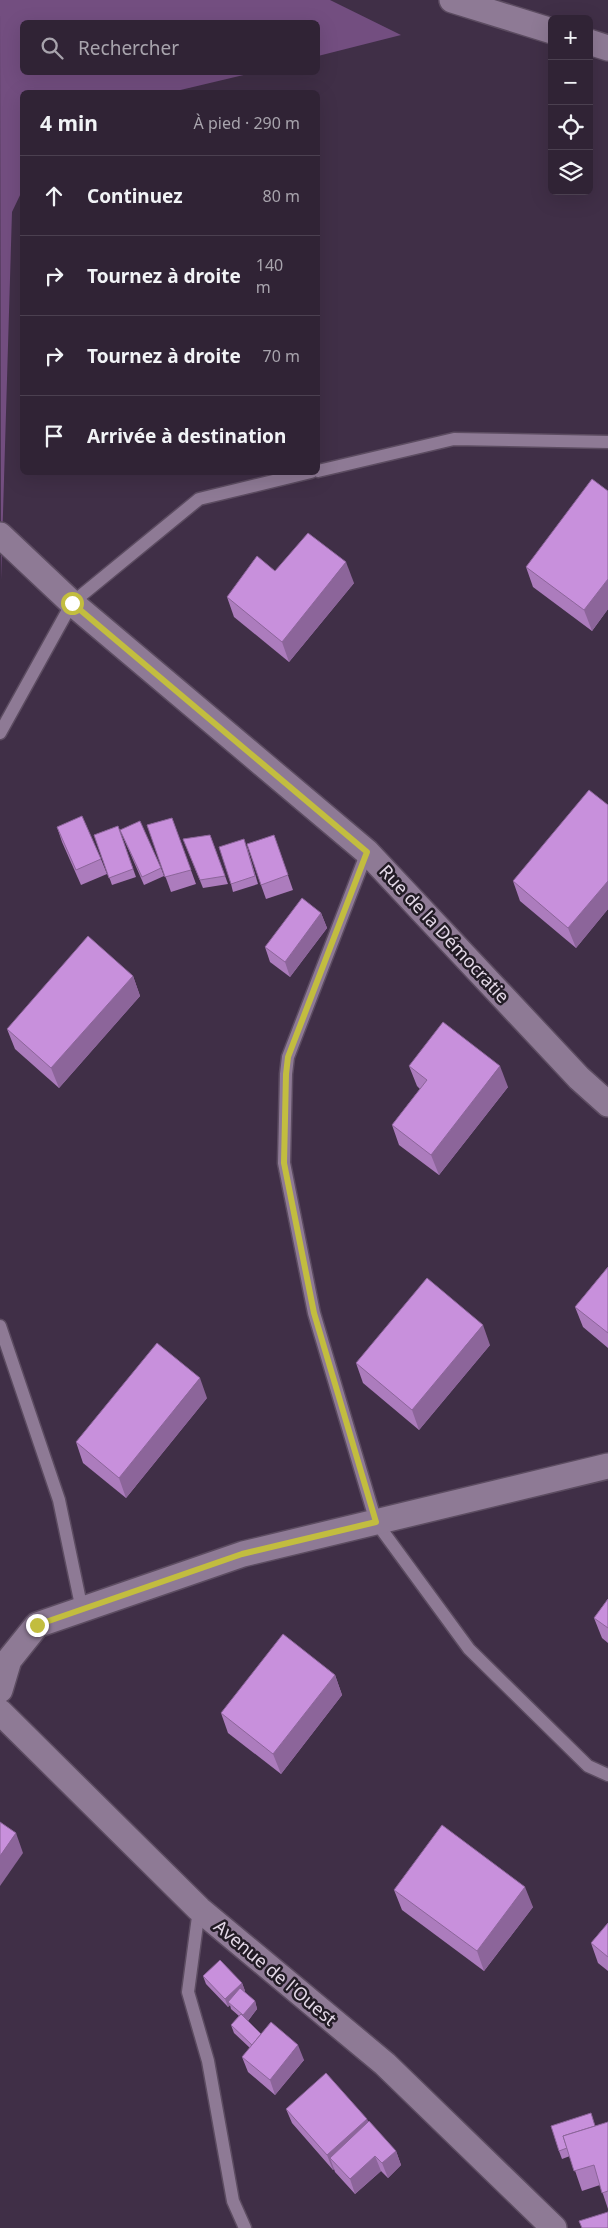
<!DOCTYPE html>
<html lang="fr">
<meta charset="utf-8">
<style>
:root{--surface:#302335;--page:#3c2f41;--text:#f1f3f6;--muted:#a8a4ad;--line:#4b4050}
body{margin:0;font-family:"Noto Sans",sans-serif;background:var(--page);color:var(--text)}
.controls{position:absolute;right:15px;top:15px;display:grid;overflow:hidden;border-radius:8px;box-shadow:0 5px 20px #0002}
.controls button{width:45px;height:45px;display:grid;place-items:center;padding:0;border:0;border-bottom:1px solid var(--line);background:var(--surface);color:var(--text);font:25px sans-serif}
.stop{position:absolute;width:15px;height:15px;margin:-11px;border:4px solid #c2bd3f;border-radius:50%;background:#fff}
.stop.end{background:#c2bd3f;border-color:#fff;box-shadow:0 1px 5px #0008}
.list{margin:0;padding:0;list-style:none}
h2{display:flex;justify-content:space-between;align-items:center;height:65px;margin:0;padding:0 20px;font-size:21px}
h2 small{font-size:16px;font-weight:400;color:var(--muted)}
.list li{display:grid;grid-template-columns:32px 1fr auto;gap:15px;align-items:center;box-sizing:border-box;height:80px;padding:0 20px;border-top:1px solid var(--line)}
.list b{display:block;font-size:19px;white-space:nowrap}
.list em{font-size:16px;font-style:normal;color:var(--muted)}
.icon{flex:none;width:28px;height:28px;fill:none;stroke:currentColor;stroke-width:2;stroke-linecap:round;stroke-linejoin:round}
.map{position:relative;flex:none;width:608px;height:2228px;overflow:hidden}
.search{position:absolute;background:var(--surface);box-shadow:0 5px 20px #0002;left:20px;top:20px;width:300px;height:55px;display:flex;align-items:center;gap:12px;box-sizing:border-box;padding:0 18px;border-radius:8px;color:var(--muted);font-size:19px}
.panel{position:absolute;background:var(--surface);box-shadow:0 5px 20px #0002;left:20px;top:90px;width:300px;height:385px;border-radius:8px}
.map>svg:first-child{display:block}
</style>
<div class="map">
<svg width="608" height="2228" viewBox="0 0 608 2228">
<rect width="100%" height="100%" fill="#402f47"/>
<polygon fill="#734e80" points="0,0 330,0 401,35 318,56 318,22 22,22 22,72 252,73 172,92 22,92 22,191 12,212 1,580"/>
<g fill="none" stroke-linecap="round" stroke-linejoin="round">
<g stroke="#5c4c61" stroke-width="15">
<g id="lane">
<polyline points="318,471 454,439 608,442"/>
<polyline points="0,733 72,603 199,499 311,472"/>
<polyline points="367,852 288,1057 286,1074 284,1163 314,1313 376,1522 469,1649 588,1766 608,1775"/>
<polyline points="0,1326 59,1500 82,1610"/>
<polyline points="199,1909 188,1992 208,2061 233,2201 245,2228"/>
</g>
</g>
<g stroke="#5c4c61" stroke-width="28">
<g id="street">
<polyline points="452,0 552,31"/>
<polyline points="589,42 608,48"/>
<polyline points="0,535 72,603 367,852 579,1078 608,1104"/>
<polyline points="0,1690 9,1660 37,1625 243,1554 608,1466"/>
<polyline points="0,1712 199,1909 385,2064 554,2228"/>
</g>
</g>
<use href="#lane" stroke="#8e7a95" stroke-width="12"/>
<use href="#street" stroke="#8e7a95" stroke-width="25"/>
</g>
<g fill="#ac7cbd">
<polygon points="608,491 608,609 592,631 533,587 526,567"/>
<polygon points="275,571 354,583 289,662 234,617 227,597"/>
<polygon points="608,805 608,909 576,948 520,901 513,881"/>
<polygon points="172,818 196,884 171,892 147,825"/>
<polygon points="118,826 136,877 112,885 94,835"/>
<polygon points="57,827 101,859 107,874 81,885 62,842"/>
<polygon points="120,830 161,868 164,876 144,885"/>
<polygon points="210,835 228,884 203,888 183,839"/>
<polygon points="274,835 293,890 266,899 261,885"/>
<polygon points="247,847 258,884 233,892 231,884"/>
<polygon points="321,913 327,928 290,977 270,962 265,947"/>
<polygon points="133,976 140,996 59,1088 15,1049 7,1029"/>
<polygon points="409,1066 508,1087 439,1175 399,1145 392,1125 420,1089 417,1086"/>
<polygon points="608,1267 608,1348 583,1327 575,1307"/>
<polygon points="490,1345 419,1430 363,1383 356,1363"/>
<polygon points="207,1398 126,1498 83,1463 76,1442"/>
<polygon points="608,1599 608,1643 602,1638 594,1618"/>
<polygon points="335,1675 342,1695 281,1774 228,1733 221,1713"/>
<polygon points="394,1890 533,1907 484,1971 402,1910"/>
<polygon points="608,1923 608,1971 598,1963 591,1943"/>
<polygon points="203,1976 242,1983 245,1991 244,1992 255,2001 257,2009 248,2021 261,2034 304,2060 275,2095 248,2072 242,2057 250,2048 234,2033 231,2025 239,2016 231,2009 230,2005 228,2007 206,1984"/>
<polygon points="286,2109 367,2119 368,2122 396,2151 401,2165 388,2178 381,2171 355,2194 335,2172 334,2169 333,2170 292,2123"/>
<polygon points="608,2122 608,2209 600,2185 582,2191 570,2156 562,2159 559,2151 596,2126"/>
</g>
<g fill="#8c659a">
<polygon points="346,562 354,583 289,662 282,642"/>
<polygon points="608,579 608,609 592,631 584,610"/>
<polygon points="608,881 608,909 576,948 568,928"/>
<polygon points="321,913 327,928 290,977 285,962"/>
<polygon points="133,976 140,996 59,1088 51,1068"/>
<polygon points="500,1066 508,1087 439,1175 431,1155"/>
<polygon points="483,1325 490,1345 419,1430 412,1410"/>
<polygon points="200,1378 207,1398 126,1498 119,1478"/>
<polygon points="335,1675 342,1695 281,1774 273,1754"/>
<polygon points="16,1833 23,1853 0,1886 0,1856"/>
<polygon points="525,1887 533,1907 484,1971 477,1951"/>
<polygon points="242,1983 245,1991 231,2004 228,2002 230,2005 228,2007 225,1999"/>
<polygon points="255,2001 257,2009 246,2023 243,2015"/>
<polygon points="298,2045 304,2060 275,2095 270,2080"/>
<polygon points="367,2119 372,2134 330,2158 334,2169 333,2170 327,2155"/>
<polygon points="396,2151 401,2165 388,2178 382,2163"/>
<polygon points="375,2156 381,2171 355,2194 350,2179"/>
</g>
<g fill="#c890dc" stroke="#8c659a">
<polygon points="592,479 608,491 608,579 584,610 526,567"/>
<polygon points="308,533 346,562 282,642 227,597 257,556 275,571"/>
<polygon points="589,790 608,805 608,881 568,928 513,881"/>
<polygon points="82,816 101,859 76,870 57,827"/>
<polygon points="172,818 191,870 165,877 147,825"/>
<polygon points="140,821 161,868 142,877 120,830"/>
<polygon points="118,826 133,869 109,878 94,835"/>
<polygon points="210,835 225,876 200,880 183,839"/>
<polygon points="274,835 288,875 261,885 247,844"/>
<polygon points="244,839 255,876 231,884 219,847"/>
<polygon points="302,898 321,913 285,962 265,947"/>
<polygon points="88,936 133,976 51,1068 7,1029"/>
<polygon points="443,1022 500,1066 431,1155 392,1125 427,1080 409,1066"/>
<polygon points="608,1267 608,1333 575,1307"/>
<polygon points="427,1278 483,1325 412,1410 356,1363"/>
<polygon points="157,1343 200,1378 119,1478 76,1442"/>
<polygon points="608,1599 608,1628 594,1618"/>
<polygon points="283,1634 335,1675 273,1754 221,1713"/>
<polygon points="0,1822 16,1833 0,1856"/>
<polygon points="442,1825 525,1887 477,1951 394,1890"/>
<polygon points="608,1923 608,1957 591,1943"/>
<polygon points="220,1960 242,1983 225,1999 203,1976"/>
<polygon points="240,1988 255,2001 243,2015 228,2002"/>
<polygon points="241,2014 261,2034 252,2045 231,2025"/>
<polygon points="271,2022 298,2045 270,2080 242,2057"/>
<polygon points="326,2073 367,2119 327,2155 286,2109"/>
<polygon points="591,2113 595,2126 563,2136 567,2148 559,2151 551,2126"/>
<polygon points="369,2121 396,2151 382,2163 375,2156 350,2179 330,2158"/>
<polygon points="608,2122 608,2191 602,2193 594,2165 574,2171 563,2136"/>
<polygon points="608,2212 608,2228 582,2228 579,2221"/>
</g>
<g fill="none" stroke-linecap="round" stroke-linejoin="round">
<polyline stroke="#c2bd3f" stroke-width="6" points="37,1625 242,1554 376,1522 314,1313 284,1163 286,1074 288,1057 367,852 72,603"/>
</g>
<g text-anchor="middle" stroke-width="5" stroke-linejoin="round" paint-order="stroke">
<g font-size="18" fill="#e3d8e7" stroke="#221b25">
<text transform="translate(444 934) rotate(47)" y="6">Rue de la Démocratie</text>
<text transform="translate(275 1973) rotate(40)" y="6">Avenue de l'Ouest</text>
</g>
</g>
</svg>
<div class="controls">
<button>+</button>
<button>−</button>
<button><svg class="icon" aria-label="locate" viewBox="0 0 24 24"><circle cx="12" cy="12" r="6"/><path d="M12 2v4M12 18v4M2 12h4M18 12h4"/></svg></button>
<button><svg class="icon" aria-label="layers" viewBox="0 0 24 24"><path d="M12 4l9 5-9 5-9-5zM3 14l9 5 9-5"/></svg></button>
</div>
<div class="stop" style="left:72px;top:603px"></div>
<div class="stop end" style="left:37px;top:1625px"></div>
<div class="search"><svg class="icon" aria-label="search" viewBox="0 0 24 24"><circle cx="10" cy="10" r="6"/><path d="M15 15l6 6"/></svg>Rechercher</div>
<section class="panel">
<h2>4 min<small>À pied · 290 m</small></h2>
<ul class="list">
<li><svg class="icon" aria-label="ahead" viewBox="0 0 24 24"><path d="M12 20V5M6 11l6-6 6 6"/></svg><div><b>Continuez</b></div><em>80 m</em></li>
<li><svg class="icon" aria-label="right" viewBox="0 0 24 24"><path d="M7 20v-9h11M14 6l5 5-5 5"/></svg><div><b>Tournez à droite</b></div><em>140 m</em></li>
<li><svg class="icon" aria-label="right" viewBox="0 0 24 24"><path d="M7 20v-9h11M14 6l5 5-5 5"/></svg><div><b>Tournez à droite</b></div><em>70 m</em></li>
<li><svg class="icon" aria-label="arrive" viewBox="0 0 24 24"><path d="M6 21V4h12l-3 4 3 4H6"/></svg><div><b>Arrivée à destination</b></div></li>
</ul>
</section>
</div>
